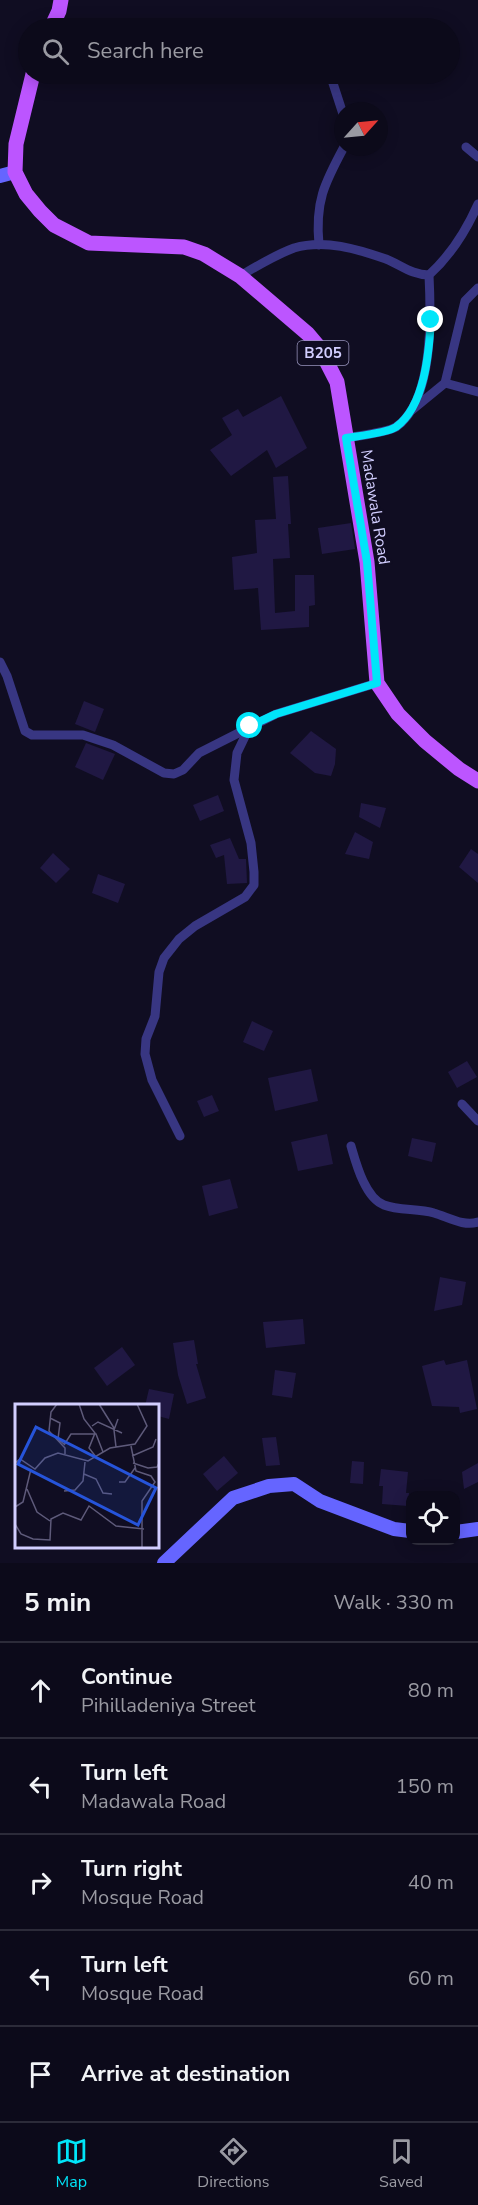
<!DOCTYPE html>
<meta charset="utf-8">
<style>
:root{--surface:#0c0a1a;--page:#151323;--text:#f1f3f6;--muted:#9a9aa2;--line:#2c2b39;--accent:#00e5f9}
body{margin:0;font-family:"Nunito Sans",sans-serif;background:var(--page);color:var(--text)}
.controls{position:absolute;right:18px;bottom:18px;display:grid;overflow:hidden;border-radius:12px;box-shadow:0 3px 15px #0003}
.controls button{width:54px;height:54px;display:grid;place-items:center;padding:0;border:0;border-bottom:2px solid var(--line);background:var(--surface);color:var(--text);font:30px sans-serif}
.compass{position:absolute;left:334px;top:102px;width:54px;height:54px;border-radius:50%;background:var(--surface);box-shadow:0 3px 15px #0003;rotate:63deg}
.stop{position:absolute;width:18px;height:18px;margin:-14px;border:4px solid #00e5f9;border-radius:50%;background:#fff}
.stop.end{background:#00e5f9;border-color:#fff;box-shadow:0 2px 6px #0008}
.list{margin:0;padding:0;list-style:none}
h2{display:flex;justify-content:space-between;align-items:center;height:78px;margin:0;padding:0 24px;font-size:26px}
h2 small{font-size:20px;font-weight:400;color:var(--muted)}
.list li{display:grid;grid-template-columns:39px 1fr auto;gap:18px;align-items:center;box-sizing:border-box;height:96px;padding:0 24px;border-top:2px solid var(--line)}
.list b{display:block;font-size:22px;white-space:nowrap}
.list p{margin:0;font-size:20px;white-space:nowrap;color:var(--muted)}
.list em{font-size:20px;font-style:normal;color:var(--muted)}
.icon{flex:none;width:33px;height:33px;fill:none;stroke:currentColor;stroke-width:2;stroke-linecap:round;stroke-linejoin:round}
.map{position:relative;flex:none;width:478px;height:1563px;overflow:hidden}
.search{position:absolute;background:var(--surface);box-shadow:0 3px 15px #0003;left:18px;right:18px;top:18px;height:66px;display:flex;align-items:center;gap:15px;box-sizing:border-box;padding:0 21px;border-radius:33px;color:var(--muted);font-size:22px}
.sheet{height:558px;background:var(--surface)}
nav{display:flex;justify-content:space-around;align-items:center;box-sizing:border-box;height:84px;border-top:2px solid var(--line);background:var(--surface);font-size:16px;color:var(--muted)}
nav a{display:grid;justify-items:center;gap:3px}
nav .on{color:var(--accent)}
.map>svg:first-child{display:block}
</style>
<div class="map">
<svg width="478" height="1563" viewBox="0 0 478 1563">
<rect width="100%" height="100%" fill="#100d22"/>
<g fill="#201843">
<polygon points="281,396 307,448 276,468 267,450 231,476 210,450 232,435 222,418 238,409 243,417"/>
<polygon points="288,476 291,524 288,524 290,558 273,559 275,613 295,611 295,575 314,575 315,605 309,606 309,627 261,630 258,588 234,590 232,557 257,553 255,520 276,519 273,477"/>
<polygon points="351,523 355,549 322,554 318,528"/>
<polygon points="84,701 104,709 95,732 75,724"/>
<polygon points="311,731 336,749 335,764 331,776 315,773 290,753"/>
<polygon points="86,743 115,754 103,780 75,767"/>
<polygon points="218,795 224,811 200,821 193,805"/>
<polygon points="361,803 386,808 380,828 359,817"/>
<polygon points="355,832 373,842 369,859 345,854"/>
<polygon points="230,838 239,859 246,859 247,883 227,884 224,855 216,858 210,845"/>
<polygon points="471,849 478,854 478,883 459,867"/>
<polygon points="53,853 70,869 56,883 40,868"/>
<polygon points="98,874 125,884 118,903 92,893"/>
<polygon points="252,1021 273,1031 264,1051 243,1042"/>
<polygon points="467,1061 477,1077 457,1088 448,1072"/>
<polygon points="311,1069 318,1101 275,1111 268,1078"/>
<polygon points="212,1095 219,1111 204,1117 197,1101"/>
<polygon points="327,1134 333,1164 298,1171 291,1142"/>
<polygon points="412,1138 436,1143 432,1162 408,1156"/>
<polygon points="230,1179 238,1208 209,1216 202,1186"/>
<polygon points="440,1277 466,1282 462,1305 434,1311"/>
<polygon points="303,1319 305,1344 266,1348 263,1322"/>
<polygon points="194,1340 198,1364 196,1364 206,1398 187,1404 178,1375 173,1343"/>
<polygon points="122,1347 135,1365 107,1386 94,1368"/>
<polygon points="444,1360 446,1365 467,1360 477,1409 460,1413 459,1407 432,1406 422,1366"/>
<polygon points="275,1370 296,1373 292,1398 272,1395"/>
<polygon points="149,1389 174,1394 169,1419 158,1416 158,1406 145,1406"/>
<polygon points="276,1437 280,1465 266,1466 262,1438"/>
<polygon points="224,1456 238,1473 217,1491 203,1474"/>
<polygon points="352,1461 364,1462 363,1484 350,1483"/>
<polygon points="478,1463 478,1482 464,1489 462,1472"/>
<polygon points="381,1469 408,1472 406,1493 409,1493 408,1506 382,1504 383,1486 379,1486"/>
</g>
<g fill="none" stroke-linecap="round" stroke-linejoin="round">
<g stroke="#383682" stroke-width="9">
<polyline points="330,74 343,114"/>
<polyline points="466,147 478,157"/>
<path d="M319,245C315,202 324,184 344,147"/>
<path d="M240,276C257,266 275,255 294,248C325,239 357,249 386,259C401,265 412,275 429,275"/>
<polyline points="445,383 478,392"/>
<polyline points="412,410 445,383 465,301 478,288"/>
<path d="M347,438C357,436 389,432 396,427C434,401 431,315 429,275C451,255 466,231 478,204"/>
<polyline points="0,662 7,676 25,731 32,735 83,735 113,745 164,773 174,774 183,770 199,753 276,714 377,683"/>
<polyline points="462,1104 478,1121"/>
<polyline points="180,1136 152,1080 145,1054 146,1039 155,1016 159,972 164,958 179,939 195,926 245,897 254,885 254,872 251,843 234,780 237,753 250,726"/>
<path d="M351,1146C356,1163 365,1198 384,1205C399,1211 418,1208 434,1213C448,1217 464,1227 478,1222"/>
</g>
<g stroke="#6565ff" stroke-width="14">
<polyline points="0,176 15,172"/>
<polyline points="456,1532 478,1529"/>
<polyline points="164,1563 233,1498 269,1486 294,1484 320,1501 394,1529 410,1531"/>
</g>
<g stroke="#bc55ff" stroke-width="15">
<polyline points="51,28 59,11 61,0"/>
<polyline points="33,74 16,144 15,172 26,194 40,211 54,225 89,243 184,247 204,254 240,276 308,334 319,347 337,382 367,562 377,683 398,714 425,741 459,769 478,781"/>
</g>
</g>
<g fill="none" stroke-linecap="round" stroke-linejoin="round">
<path stroke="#00e5f9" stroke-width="8" d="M250,726L276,714L377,683L367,562L346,438C358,436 387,433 396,427C425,406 429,352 431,320"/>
</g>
<g text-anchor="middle" stroke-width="4.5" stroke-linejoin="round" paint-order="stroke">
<rect fill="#100d22" stroke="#9894bd" stroke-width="1.5" x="297.5" y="341" width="51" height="24" rx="4.5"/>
<g font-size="15" font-weight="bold" fill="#d2ceff">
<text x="323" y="358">B205</text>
</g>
<g font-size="16" fill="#d2ceff" stroke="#100d22">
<text transform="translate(376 507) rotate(81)" y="6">Madawala Road</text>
</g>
</g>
<g transform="translate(15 1404)">
<rect width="144" height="144" fill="#100d22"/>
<path fill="none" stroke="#5e5a7a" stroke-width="1.5" d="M42,0L36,8L34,27L50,44V50M64,0L69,15L80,29L74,44L81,53M84,0L99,24M0,6V28M35,14L45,19L43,35L49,40M77,22L83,18L107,29M49,41L56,30H81L88,48M116,42L121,67L136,72L140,78L127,97V144M101,43L99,26L103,15M117,52L138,43L141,35M0,59L5,55L20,65L30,54L43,49L73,57L95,44L120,40L132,22L122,0M118,59L133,64L142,63L144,59M69,70L81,75L88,89L97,90M104,78H110L120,64M12,85L22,108L35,117M49,87L60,86L68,77L70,58M0,103L8,98L16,65M0,120L6,130L18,135L35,136L36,115L48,109L66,116L74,102L101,122L129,125"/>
<path fill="#2654da" fill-opacity="0.15" stroke="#2654da" stroke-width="3" d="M21,23L141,84L123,121L3,60Z"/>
<rect width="144" height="144" fill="none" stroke="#d2ceff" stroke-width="3"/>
</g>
</svg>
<div class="controls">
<button><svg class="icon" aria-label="locate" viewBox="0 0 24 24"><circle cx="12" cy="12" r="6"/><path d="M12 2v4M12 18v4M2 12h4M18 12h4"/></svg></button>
</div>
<svg class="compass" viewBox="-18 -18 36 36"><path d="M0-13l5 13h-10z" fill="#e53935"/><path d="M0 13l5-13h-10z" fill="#9a9aa2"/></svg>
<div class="stop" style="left:250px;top:726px"></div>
<div class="stop end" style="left:431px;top:320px"></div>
<div class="search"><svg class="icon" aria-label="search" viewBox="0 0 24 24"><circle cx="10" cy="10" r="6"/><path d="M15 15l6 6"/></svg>Search here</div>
</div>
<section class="sheet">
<h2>5 min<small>Walk · 330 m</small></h2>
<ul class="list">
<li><svg class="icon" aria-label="ahead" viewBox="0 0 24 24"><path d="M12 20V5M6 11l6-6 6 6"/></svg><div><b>Continue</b><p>Pihilladeniya Street</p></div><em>80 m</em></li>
<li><svg class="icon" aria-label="left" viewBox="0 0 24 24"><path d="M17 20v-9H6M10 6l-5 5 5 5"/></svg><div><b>Turn left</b><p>Madawala Road</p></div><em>150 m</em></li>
<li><svg class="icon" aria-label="right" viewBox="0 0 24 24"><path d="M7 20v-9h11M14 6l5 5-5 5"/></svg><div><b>Turn right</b><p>Mosque Road</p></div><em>40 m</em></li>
<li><svg class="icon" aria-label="left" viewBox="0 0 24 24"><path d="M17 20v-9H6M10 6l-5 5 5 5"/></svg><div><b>Turn left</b><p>Mosque Road</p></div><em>60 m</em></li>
<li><svg class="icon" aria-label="arrive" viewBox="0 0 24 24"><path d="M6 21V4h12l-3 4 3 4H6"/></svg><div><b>Arrive at destination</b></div></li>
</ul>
</section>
<nav>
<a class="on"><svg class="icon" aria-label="map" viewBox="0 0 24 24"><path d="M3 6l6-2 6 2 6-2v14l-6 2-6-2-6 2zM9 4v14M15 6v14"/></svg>Map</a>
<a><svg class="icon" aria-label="directions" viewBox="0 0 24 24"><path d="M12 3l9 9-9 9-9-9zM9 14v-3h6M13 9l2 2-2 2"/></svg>Directions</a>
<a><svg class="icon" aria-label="saved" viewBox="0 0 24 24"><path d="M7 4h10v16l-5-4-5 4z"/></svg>Saved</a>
</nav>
